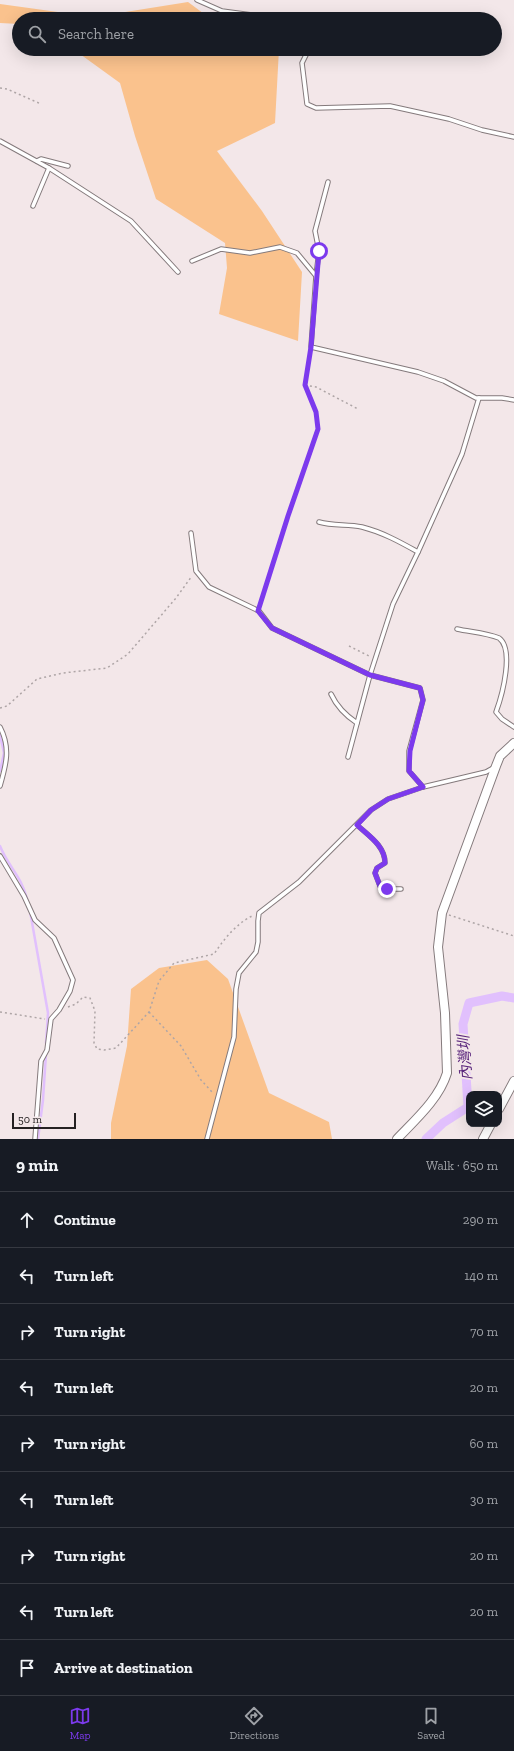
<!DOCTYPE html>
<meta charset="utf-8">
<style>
:root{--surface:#171b24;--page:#242831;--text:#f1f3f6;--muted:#9ea1a6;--line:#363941;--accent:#7c3aed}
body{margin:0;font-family:"Zilla Slab","Noto Sans TC",serif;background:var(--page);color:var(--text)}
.controls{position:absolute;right:12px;bottom:12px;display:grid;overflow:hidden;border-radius:8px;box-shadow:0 4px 16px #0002}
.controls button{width:36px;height:36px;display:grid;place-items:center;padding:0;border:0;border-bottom:1px solid var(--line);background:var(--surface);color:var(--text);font:20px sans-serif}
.scale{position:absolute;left:12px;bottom:10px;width:64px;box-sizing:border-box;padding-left:4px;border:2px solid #252122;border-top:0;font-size:11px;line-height:14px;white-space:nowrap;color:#252122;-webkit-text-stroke:3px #f3e7e9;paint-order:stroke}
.stop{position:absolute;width:12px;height:12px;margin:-9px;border:3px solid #7c3aed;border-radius:50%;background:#fff}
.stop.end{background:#7c3aed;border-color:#fff;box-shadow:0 1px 4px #0008}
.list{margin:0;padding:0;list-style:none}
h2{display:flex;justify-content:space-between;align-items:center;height:52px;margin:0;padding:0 16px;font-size:17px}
h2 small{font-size:13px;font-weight:400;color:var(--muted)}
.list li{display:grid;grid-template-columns:26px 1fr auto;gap:12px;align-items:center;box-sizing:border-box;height:56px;padding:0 16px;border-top:1px solid var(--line)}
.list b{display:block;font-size:15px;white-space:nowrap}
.list em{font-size:13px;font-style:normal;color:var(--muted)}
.icon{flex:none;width:22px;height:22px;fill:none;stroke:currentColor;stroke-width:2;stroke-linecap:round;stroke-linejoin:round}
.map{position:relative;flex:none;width:514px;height:1139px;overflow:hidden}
.search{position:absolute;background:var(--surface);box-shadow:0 4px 16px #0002;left:12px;right:12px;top:12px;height:44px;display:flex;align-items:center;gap:10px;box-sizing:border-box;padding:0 14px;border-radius:22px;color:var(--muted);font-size:15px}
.sheet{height:556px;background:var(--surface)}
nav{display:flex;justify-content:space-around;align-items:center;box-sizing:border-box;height:56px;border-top:1px solid var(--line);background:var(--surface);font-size:11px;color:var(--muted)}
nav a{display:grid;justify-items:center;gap:2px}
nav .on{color:var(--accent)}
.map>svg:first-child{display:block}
</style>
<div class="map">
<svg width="514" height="1139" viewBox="0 0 514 1139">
<rect width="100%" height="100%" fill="#f3e7e9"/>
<g fill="#fac28d">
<polygon points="188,2 211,19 19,19 19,24 0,23 0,4 94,17"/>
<polygon points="73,49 279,49 275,123 217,151 262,211 302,272 298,341 219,314 227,268 225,243 156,199 135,136 120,83"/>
<polygon points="207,960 228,979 269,1093 329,1122 332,1139 111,1139 111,1123 127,1046 131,989 159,968"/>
</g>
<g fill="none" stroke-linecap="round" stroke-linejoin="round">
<g stroke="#e1c0fd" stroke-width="2.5">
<polyline points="0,735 4,753 0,771"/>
<path d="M0,846C8,866 22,877 27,899"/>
<polyline points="30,911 48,1013 46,1043"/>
<polyline points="38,1139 43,1100 46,1054"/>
</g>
<polyline stroke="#e1c0fd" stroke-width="9" points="426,1139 443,1123 468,1107 463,1024 469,1003 502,996 514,998"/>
<g stroke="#847a7c" stroke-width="5.5">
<g id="service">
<polyline points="197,0 222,11 283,19"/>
<polyline points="309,49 302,63 307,104 316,108 390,106 449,119 482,130 514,137"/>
<polyline points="0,141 49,168 131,221 178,272"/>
<polyline points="37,161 41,159 68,166"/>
<polyline points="33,206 49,168"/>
<polyline points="192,261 221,249 250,253 280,247 297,253 316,276 311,347 418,372 444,381 476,398 502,398 514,400"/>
<polyline points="316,276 319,251 315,231 328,182"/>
<path d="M319,522C333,526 348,524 362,527C382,532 400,542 418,552"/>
<polyline points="191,533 196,571 209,587 259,611 272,628 370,675 420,688 423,700 409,751 409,771 423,787"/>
<path d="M457,629C471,632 486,633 499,638C514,649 503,693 496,712L502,719L514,727"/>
<path d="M331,694C337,707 345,715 357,723"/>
<path d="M0,727C11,748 6,765 0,786"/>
<polyline points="348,757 370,675 393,604 418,552 462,454 479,398"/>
<path d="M357,825C369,836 385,846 385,863L377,868L375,873L380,886L387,889H401"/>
<polyline points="0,856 24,896 35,920 54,938 73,980 70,991 59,1010 51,1019 47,1050 41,1061 35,1139"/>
<polyline points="207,1139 234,1037 236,989 239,973 256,952 258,942 258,921 259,913 299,882 371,810 388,799 423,787 486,772 495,767"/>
</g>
</g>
<g stroke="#847a7c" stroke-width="10">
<g id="tertiary">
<polyline points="499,1109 514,1081"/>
<path d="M397,1139C415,1120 439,1099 447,1073L445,1013L438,947L442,913L496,766L500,756L514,743"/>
<polyline points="483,1139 491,1124"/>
</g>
</g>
<g stroke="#aea5a6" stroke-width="1.5" stroke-dasharray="2 3" stroke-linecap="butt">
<polyline points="0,88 7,89 41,104"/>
<polyline points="305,385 316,387 358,409"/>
<polyline points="260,605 287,516 317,429 316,412 305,385 310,353"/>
<polyline points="349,646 369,656"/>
<polyline points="0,708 7,706 37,679 63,673 107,668 128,654 176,598 192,576"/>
<polyline points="449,915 514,936"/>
<path d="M68,1007L76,1004L83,997L90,998L95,1011L94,1043L97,1049L104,1050L116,1048L149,1012L159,981L174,963L214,954C224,939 236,924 252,916"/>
<polyline points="0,1012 45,1019"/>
<polyline points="149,1012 181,1046 201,1080 213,1093"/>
</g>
<use href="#service" stroke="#fff" stroke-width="3.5"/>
<use href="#tertiary" stroke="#fff" stroke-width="8"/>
</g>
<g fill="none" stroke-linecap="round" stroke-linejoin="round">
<path stroke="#7c3aed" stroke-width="5" d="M319,251L311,347L305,385L316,412L318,429L288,516L258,611L272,628L370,675L420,688L423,700L410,751L409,771L423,787L388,799L371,810L357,825C369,836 385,846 385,863L377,868L375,873L380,886L387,889"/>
</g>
<g text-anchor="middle" stroke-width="3.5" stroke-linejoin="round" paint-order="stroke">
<g font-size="15" font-style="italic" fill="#5b277d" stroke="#f3e7e9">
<text transform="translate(465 1058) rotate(-94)" y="5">內灣圳</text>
</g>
</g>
</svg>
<div class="controls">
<button><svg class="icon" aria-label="layers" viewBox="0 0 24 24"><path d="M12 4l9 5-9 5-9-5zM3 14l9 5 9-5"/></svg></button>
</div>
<div class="scale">50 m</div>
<div class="stop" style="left:319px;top:251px"></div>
<div class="stop end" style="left:387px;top:889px"></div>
<div class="search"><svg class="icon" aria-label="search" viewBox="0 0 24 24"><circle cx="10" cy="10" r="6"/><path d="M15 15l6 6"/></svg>Search here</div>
</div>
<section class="sheet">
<h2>9 min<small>Walk · 650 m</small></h2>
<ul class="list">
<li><svg class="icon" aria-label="ahead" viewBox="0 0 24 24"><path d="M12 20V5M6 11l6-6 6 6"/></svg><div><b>Continue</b></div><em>290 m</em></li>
<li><svg class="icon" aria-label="left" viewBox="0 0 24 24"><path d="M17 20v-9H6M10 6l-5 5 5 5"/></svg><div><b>Turn left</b></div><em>140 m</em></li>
<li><svg class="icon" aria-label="right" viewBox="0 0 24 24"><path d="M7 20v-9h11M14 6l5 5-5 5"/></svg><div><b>Turn right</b></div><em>70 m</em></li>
<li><svg class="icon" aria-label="left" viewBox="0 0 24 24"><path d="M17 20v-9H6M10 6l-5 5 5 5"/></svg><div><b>Turn left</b></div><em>20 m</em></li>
<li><svg class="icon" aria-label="right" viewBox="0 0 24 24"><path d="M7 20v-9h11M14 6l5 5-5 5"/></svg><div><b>Turn right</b></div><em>60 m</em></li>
<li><svg class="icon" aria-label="left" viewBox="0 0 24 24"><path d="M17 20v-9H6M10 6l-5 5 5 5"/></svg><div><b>Turn left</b></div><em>30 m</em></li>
<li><svg class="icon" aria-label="right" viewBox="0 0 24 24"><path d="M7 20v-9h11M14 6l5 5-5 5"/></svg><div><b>Turn right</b></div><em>20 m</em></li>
<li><svg class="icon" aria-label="left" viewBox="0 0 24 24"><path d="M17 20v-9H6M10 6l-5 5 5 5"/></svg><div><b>Turn left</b></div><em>20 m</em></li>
<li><svg class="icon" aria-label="arrive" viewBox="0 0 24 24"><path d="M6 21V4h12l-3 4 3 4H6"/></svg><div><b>Arrive at destination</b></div></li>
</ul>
</section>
<nav>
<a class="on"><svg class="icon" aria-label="map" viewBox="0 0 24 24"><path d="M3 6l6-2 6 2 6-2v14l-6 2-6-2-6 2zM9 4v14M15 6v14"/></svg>Map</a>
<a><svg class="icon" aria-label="directions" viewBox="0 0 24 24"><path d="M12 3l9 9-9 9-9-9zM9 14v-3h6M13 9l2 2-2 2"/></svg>Directions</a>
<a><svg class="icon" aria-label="saved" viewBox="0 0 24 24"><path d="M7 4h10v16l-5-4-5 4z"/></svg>Saved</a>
</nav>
